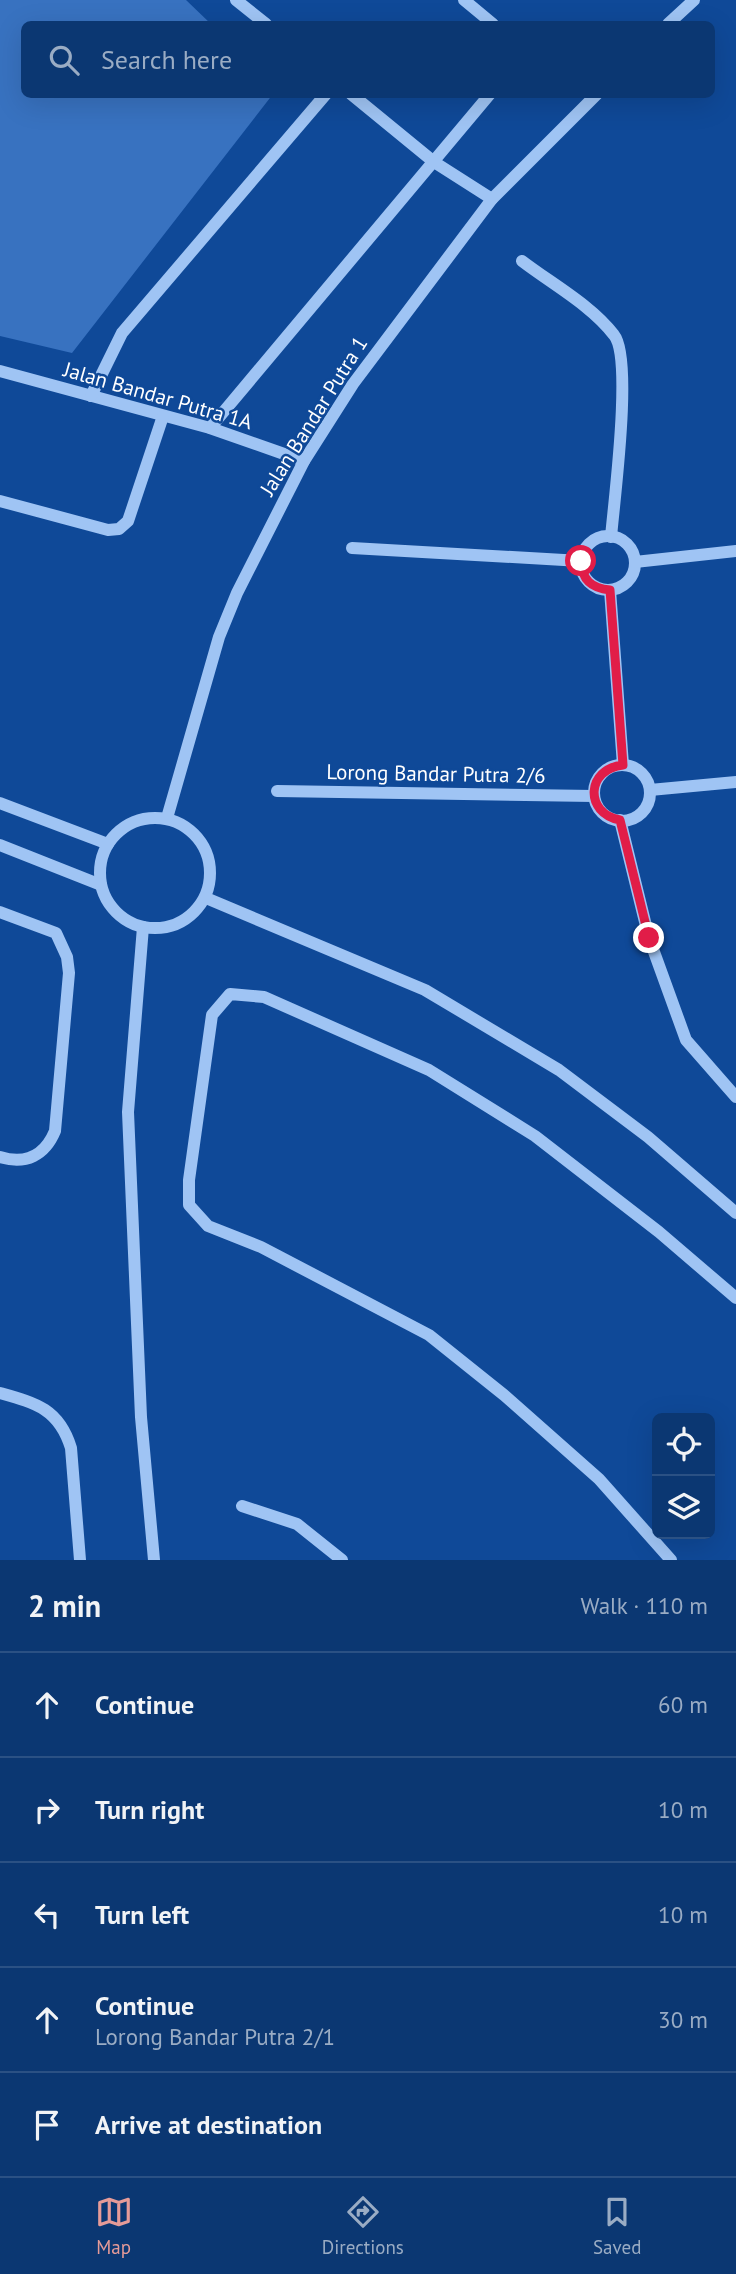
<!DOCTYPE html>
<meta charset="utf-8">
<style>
:root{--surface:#0b3772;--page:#143f77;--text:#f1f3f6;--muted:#9aacc4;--line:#2b5184;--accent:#e69b98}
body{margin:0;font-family:"PT Sans",sans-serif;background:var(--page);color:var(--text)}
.controls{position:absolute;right:21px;bottom:21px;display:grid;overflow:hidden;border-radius:10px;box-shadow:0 7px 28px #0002}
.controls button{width:63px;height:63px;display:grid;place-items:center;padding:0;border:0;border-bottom:2px solid var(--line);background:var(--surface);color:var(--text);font:35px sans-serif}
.stop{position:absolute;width:21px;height:21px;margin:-16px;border:5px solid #e11d48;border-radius:50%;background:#fff}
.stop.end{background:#e11d48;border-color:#fff;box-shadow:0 2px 7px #0008}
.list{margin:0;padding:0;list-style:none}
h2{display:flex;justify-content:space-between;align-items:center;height:91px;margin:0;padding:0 28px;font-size:30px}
h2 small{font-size:23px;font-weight:400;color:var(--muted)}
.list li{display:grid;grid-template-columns:46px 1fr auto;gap:21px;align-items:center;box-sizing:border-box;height:105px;padding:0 28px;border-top:2px solid var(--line)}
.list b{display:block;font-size:26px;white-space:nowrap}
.list p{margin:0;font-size:23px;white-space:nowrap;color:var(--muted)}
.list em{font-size:23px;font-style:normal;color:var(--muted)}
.icon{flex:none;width:38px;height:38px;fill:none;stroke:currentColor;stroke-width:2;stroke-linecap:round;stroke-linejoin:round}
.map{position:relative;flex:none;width:736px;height:1560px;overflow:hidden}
.search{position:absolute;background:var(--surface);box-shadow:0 7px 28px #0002;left:21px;right:21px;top:21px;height:77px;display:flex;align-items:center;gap:18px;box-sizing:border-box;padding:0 24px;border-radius:10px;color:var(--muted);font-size:26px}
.sheet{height:616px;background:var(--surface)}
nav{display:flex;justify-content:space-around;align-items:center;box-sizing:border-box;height:98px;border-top:2px solid var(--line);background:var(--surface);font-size:19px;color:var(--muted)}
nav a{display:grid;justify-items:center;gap:4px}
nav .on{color:var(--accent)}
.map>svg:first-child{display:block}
</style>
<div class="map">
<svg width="736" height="1560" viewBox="0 0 736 1560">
<rect width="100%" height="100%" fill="#0f4998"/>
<polygon fill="#3872c0" points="0,0 186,0 211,24 24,24 24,94 273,94 72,353 0,336"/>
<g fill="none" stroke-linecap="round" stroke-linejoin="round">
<g stroke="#9fc4f4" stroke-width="12">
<polyline points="236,0 266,24"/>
<polyline points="464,0 493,24"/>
<polyline points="668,24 694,0"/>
<polyline points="351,94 434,162 492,199"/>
<path d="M522,261C552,284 591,305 614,335C633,358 614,501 611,537"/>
<polyline points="0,371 210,428 304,461"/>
<polyline points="91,396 122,333 326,94"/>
<polyline points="210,428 490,94"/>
<polyline points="0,501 108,530 119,529 128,521 163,416"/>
<circle cx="608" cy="563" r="27"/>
<polyline points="352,548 581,561"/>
<polyline points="635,562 736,551"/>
<polyline points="610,590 623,765"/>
<circle cx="622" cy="793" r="28"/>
<polyline points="650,790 736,782"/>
<polyline points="277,791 594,796"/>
<polyline points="0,803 108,844"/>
<circle cx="155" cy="873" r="55"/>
<polyline points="167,818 219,637 237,593 304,461 353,384 492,199 597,94"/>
<polyline points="620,820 649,938 686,1040 736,1097"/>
<polyline points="0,845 101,885"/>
<polyline points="206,898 425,990 559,1070 648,1137 736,1213"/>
<path d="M0,912L56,933L67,957L69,973L55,1131C45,1155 26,1165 0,1157"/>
<polyline points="143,927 128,1112 141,1417 154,1560"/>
<path d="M0,1393C36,1403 59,1409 71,1448L80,1560"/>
<polyline points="242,1506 297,1524 342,1560"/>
<polyline points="671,1560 599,1479 504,1395 429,1335 261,1247 208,1226 189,1205 189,1180 212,1015 230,994 264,997 429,1070 535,1136 659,1232 736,1298"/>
</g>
</g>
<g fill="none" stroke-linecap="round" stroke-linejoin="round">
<path stroke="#e11d48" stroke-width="9" d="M581,561C582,580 591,588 610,590L623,765C586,769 584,813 620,820L649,938"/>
</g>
<g text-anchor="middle" stroke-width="5" stroke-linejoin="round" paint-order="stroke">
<g font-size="21" fill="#fff" stroke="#0f4998">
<text transform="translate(158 396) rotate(16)" y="7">Jalan Bandar Putra 1A</text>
<text transform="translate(314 416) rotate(-58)" y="7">Jalan Bandar Putra 1</text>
<text transform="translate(436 774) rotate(1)" y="7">Lorong Bandar Putra 2/6</text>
</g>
</g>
</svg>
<div class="controls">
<button><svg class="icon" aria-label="locate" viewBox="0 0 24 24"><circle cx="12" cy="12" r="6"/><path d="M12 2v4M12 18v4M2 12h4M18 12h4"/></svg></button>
<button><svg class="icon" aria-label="layers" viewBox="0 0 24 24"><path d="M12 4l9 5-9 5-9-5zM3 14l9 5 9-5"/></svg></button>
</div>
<div class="stop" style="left:581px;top:561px"></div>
<div class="stop end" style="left:649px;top:938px"></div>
<div class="search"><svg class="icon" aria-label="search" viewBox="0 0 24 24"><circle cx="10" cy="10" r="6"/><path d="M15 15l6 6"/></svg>Search here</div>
</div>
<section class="sheet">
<h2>2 min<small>Walk · 110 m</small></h2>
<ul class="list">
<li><svg class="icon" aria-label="ahead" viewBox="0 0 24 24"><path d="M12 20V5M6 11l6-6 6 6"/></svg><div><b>Continue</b></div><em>60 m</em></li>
<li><svg class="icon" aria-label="right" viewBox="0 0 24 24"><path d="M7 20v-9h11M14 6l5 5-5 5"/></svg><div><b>Turn right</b></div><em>10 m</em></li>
<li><svg class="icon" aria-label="left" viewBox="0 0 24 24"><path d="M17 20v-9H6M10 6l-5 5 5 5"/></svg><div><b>Turn left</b></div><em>10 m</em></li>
<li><svg class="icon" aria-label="ahead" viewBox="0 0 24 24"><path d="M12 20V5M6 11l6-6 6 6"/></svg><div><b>Continue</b><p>Lorong Bandar Putra 2/1</p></div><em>30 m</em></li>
<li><svg class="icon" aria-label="arrive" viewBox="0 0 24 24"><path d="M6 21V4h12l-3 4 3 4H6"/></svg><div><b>Arrive at destination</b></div></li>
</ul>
</section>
<nav>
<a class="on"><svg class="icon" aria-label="map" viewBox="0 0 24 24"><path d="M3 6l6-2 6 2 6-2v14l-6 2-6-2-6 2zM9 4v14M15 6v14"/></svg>Map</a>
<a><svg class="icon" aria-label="directions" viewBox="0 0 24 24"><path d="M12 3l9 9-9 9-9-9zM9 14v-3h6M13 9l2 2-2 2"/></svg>Directions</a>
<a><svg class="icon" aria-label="saved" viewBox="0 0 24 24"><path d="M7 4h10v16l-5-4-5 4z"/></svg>Saved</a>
</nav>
